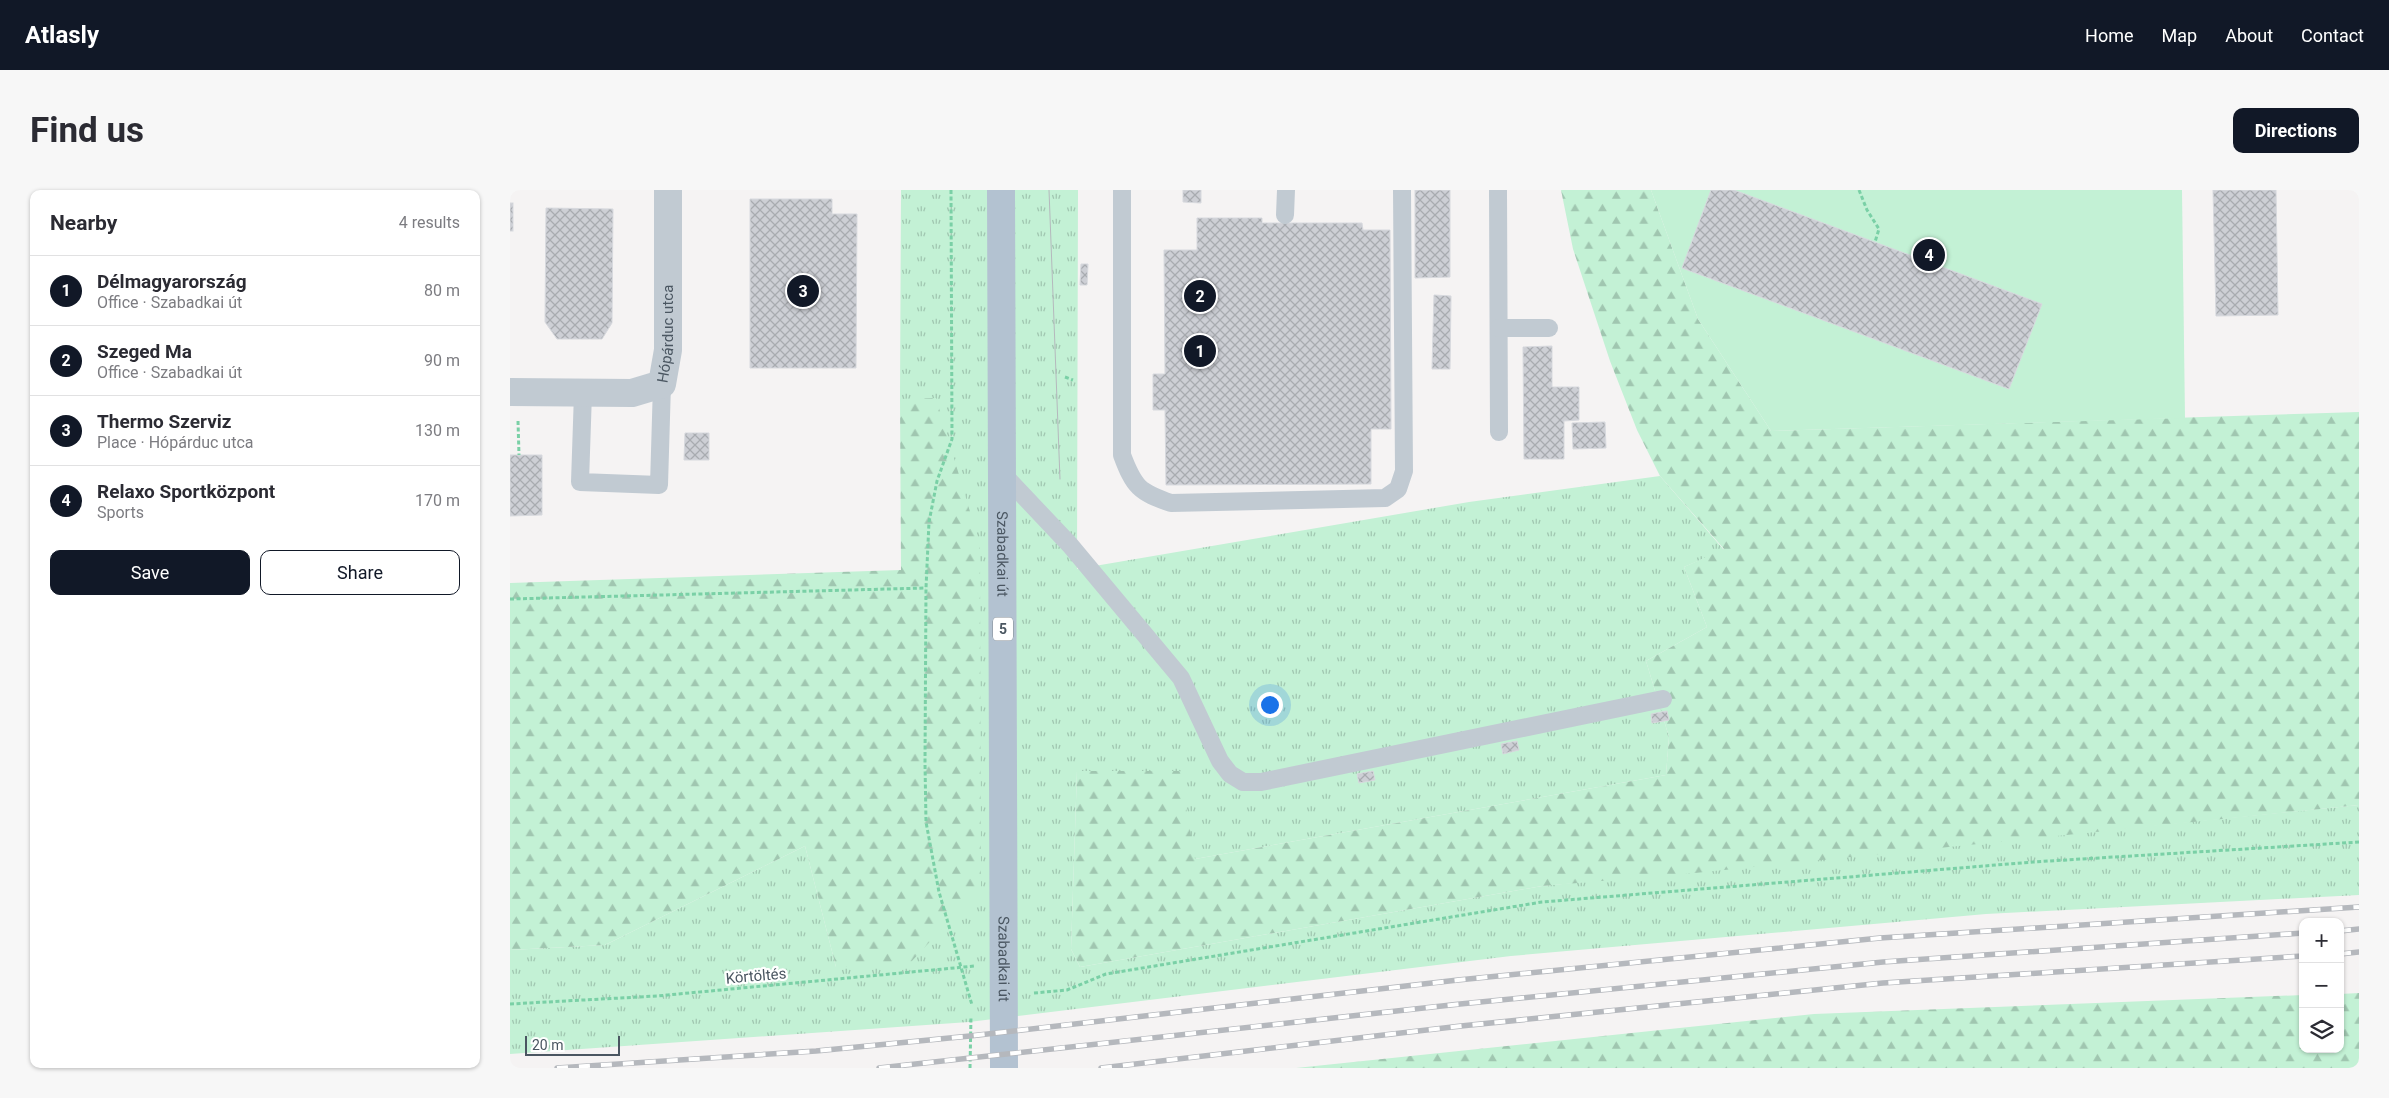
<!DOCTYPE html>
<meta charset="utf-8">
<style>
:root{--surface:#fff;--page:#f7f7f7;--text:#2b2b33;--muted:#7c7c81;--line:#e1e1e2;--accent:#111827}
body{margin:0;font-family:Roboto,sans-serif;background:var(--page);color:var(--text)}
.controls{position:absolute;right:15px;bottom:15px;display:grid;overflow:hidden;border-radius:10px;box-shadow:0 1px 4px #0004}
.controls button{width:45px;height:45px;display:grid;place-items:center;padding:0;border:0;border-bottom:1px solid var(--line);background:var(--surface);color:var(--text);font:25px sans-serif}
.scale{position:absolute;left:15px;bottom:12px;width:95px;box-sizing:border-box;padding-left:5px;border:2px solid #4a5661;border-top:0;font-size:14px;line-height:18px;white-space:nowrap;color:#4a5661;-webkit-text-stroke:4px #fff;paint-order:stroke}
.you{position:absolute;left:759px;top:514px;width:18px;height:18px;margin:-12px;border:4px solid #fff;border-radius:50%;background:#1a73e8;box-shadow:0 0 0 8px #1a73e833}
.badge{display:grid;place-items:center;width:32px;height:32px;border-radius:50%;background:var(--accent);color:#fff;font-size:16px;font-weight:700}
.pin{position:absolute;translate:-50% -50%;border:2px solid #fff;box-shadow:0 1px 5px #0006}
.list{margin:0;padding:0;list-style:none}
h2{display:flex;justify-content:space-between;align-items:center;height:65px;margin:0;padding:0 20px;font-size:21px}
h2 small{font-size:16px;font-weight:400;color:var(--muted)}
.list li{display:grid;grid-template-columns:32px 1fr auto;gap:15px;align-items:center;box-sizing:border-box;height:70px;padding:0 20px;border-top:1px solid var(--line)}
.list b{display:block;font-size:19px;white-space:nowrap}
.list p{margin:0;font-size:16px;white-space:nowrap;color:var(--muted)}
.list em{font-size:16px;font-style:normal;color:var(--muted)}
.actions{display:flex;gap:10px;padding:15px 20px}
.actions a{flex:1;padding:11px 0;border:1px solid var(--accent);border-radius:10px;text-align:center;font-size:18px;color:var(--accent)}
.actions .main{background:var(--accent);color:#fff}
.icon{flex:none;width:28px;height:28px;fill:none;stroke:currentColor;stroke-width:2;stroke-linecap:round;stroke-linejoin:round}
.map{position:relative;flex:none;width:1849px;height:878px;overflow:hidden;border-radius:10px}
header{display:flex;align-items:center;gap:30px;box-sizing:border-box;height:70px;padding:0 25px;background:var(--accent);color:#fff}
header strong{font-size:24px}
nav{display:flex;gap:28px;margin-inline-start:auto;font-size:18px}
.intro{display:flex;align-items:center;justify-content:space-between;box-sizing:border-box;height:120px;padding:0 30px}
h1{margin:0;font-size:35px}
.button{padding:12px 22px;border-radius:10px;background:var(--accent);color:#fff;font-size:18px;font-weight:700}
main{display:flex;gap:30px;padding:0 30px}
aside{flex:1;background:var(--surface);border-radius:10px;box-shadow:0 1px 4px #0004}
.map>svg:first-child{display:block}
</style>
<header>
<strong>Atlasly</strong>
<nav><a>Home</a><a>Map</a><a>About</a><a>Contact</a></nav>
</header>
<div class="intro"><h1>Find us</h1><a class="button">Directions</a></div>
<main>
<aside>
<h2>Nearby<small>4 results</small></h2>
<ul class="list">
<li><span class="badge">1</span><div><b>Délmagyarország</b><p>Office · Szabadkai út</p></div><em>80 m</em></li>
<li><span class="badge">2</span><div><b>Szeged Ma</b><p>Office · Szabadkai út</p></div><em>90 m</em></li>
<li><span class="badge">3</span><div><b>Thermo Szerviz</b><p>Place · Hópárduc utca</p></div><em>130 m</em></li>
<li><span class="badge">4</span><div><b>Relaxo Sportközpont</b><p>Sports</p></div><em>170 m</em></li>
</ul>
<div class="actions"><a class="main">Save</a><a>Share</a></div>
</aside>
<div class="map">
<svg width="1849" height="878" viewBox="0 0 1849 878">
<defs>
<pattern id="grass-tufts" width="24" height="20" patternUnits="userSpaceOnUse" patternTransform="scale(1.25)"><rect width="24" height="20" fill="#c3f1d5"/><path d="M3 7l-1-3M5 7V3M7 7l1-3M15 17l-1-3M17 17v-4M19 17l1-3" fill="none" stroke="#a0c6b0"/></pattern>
<pattern id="forest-firs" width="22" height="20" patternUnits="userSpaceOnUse" patternTransform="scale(1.25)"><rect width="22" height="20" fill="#c3f1d5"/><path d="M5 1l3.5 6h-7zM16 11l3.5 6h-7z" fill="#a0c6b0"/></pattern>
<pattern id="building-cross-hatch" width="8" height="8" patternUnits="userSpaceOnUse" patternTransform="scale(1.25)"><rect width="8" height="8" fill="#cdcfd5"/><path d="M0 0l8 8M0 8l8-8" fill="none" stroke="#a8abb0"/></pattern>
</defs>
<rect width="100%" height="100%" fill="#f5f3f3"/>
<polygon fill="url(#grass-tufts)" points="391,0 568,0 567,379 959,312 1150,286 1214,360 1174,377 1197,437 1136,471 1159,547 1156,585 685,669 567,581 561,759 570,777 1032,696 1849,615 1849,705 1476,724 1001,766 459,832 0,864 0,760 95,755 295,656 326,777 426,209 390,209"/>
<g fill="url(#forest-firs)">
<polygon points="1051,0 1141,0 1188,129 1261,241 1849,222 1849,615 1175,684 1032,696 570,777 561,759 567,581 670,581 685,669 1156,585 1159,547 1136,471 1197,437 1174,377 1214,359 1150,286 1127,240 1100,171 1063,59"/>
<polygon points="426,208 470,355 471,697 401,772 326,777 295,656 95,755 0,760 0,393 391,380 390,209"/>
<polygon points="1849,803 1849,878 786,878 1304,824 1793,805 1793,859 1830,859 1830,804"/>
</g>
<polygon fill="#c3f1d5" points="1141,0 1672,0 1675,228 1261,241 1188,129"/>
<g fill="url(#building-cross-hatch)" stroke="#d7d9de">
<polygon points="673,0 691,0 691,13 673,12"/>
<polygon points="905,0 940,0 940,87 905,88"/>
<polygon points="1201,0 1224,0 1532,114 1499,199 1172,78"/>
<polygon points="1703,0 1766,0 1768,125 1706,126"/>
<polygon points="240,9 322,9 322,24 347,24 346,178 240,178"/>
<rect x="0" y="13" width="3" height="28"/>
<polygon points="36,18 103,19 102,133 92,149 47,149 35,132"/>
<polygon points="687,28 752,28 752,33 852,33 853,40 880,40 881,239 861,239 861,294 656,295 655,220 643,220 643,184 655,184 654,60 687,60"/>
<polygon points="571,74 578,74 577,95 570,95"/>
<polygon points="924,105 941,106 940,179 922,179"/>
<polygon points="1042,156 1042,197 1069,197 1069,230 1054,231 1054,269 1014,269 1013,157"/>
<polygon points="1095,232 1096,258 1063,259 1062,233"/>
<polygon points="175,243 199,243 199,270 174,270"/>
<polygon points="0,265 32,265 32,325 0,326"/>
<polygon points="1157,521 1159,530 1142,533 1141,524"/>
<polygon points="1007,551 1009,560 993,564 991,554"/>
<polygon points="863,581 865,590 849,593 847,584"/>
</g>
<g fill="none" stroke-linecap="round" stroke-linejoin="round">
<g stroke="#7ad0a6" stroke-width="3" stroke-dasharray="4 2.5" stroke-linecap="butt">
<polyline points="441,0 442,249 427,291 419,332 416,398 415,573 416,632 429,702 462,815"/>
<polyline points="1349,0 1357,20 1369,39 1365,52"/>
<polyline points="555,187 563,190"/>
<polyline points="8,231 9,265"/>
<polyline points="0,409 416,398"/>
<polyline points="524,803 557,800 596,784 1032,712 1523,672 1849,652"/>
<polyline points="0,814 147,806 465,776"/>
<polyline points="460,878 461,826"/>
</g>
<g stroke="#c1cad2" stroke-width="18">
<path d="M612,0V265C624,297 629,302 661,313L875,308L888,299L894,281L892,0"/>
<polyline points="988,0 989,242"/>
<polyline points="775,25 776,0"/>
<polyline points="989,138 1039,138"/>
<polyline points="73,203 70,292 149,295 152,194"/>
<polyline points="492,283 560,355 671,488 710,571 720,584 733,592 751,592 1153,509"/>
</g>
<path stroke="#c1cad2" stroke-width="28" id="s1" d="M0,202L122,203L152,194L158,160V0"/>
<path stroke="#b3c2d1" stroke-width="28" id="s2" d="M491,0L494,878"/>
<polyline stroke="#b5b8bd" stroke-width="1" points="539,0 550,289"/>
<g stroke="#b5b8bd" stroke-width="5.5">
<g id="rail">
<polyline points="1830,741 1849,739"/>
<polyline points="1830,764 1849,762"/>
<polyline points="47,878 306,861 460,846 948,790 1370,748 1849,717"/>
<polyline points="369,878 950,814 1373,772 1793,743"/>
<polyline points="591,878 951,836 1373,793 1793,766"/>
</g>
</g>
<use href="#rail" stroke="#fff" stroke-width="4" stroke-dasharray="11" stroke-linecap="butt"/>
</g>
<g text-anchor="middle" stroke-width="4.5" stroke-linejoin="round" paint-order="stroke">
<rect fill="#fff" stroke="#808990" stroke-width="1" x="483" y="427.5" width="20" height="23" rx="4"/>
<g font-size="14" font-weight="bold" fill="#4a5661">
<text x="493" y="444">5</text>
</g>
<g font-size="15" fill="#4a5661" stroke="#fff">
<text dy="5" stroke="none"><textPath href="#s1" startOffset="204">Hópárduc utca</textPath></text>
<text dy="5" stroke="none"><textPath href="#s2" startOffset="364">Szabadkai út</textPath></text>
<text dy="5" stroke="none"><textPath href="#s2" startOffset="769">Szabadkai út</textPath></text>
<text transform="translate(246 786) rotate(-5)" y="5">Körtöltés</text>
</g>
</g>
</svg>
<div class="controls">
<button>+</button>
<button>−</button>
<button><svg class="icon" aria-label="layers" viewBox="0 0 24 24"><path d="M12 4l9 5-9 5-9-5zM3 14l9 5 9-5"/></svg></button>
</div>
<div class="scale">20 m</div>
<div class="you"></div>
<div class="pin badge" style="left:690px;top:161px">1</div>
<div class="pin badge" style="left:690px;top:106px">2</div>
<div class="pin badge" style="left:293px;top:101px">3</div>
<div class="pin badge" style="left:1419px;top:65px">4</div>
</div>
</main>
